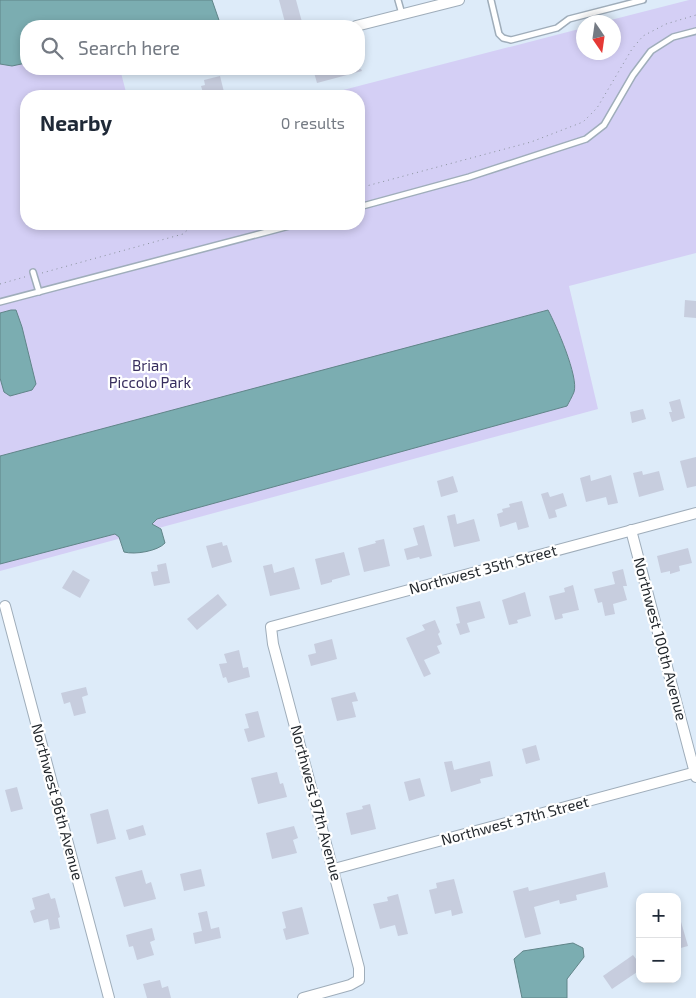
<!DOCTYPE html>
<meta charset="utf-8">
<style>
:root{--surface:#fff;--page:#f6f6f7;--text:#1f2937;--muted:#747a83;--line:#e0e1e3}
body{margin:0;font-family:"Exo 2",sans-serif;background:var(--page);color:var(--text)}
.controls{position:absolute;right:15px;bottom:15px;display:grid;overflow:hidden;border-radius:10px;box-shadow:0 2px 8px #0003}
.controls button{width:45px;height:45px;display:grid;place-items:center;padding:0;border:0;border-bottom:1px solid var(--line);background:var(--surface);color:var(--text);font:25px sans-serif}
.compass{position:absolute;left:576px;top:15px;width:45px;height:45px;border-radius:50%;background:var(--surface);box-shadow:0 2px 8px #0003;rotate:167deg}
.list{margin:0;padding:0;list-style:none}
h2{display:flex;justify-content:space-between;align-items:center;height:65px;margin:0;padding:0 20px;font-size:21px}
h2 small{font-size:16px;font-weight:400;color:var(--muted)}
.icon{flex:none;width:28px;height:28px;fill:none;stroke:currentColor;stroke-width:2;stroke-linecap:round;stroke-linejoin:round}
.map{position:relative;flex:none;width:696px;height:998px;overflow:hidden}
.search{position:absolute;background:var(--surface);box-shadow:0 2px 8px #0003;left:20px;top:20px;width:345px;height:55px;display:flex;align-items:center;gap:12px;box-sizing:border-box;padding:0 18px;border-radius:20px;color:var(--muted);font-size:19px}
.panel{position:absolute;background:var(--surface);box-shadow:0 2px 8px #0003;left:20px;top:90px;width:345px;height:140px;border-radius:20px}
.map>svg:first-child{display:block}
</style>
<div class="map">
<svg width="696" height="998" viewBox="0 0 696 998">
<rect width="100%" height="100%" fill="#ddebf9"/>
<polygon fill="#d4cff5" points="689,0 696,0 696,253 569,286 598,409 0,571 0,51 26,44 26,69 120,69 127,96 26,96 26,224 359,224 359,96 320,96 583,28 584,52 614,52 614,22 603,22"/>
<g fill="#7badb1" stroke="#618589">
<polygon points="0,0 212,0 221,26 26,26 26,63 12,66 0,64"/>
<polygon points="11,310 16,310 22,327 36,384 32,390 10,396 4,392 0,378 0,313"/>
<path d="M548,310C556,325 579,377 574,392C572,397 569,402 567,406L157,519L152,524L161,529L165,543C158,551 135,555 124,552L119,537L115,534L0,564V456Z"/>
<polygon points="573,943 583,948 584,957 567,979 567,998 522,998 514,959 523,951"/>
</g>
<g fill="#c7cdde">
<polygon points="279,0 296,0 302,22 286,26"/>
<polygon points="313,69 361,69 362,71 317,83"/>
<polygon points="220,76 225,96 204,96 201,86 205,85 204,80"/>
<polygon points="685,300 696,301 696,318 684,317"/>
<polygon points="680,399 685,418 672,422 669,412 672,412 669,402"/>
<polygon points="643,409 646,419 632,423 630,412"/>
<polygon points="696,457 696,486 687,488 680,461"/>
<polygon points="642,471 643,475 659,471 664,490 639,497 633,473"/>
<polygon points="590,475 591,481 611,475 618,503 608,505 606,497 586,502 580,478"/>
<polygon points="453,476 458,492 441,497 437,481"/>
<polygon points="548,492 550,497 563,493 567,506 555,510 557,517 549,519 541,494"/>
<polygon points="522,501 529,527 518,530 516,522 500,527 497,514 503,512 502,509 510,507 509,504"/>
<polygon points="455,514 457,524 474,519 480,541 454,547 447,516"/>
<polygon points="424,525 432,556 420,559 419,557 407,560 404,549 418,545 413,528"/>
<polygon points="384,539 390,566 364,572 358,548 376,543 375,541"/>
<polygon points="222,542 223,546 227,545 232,562 212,568 206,546"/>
<polygon points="688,548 692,563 679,566 680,571 670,574 670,571 661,573 657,556"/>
<polygon points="344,552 350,575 332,580 332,582 321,585 315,559"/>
<polygon points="166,563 170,583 154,586 151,572 158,571 157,565"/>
<polygon points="272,564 274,573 294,567 300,589 270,596 263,566"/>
<polygon points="623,569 627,586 623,586 627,600 613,604 615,614 605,616 602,602 598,603 594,589 615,584 612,572"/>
<polygon points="73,570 90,580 80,598 62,588"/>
<polygon points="573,585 579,610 562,614 563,618 555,620 549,596 565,592 564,588"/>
<polygon points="525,592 531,616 517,620 518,623 509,625 502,600"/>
<polygon points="218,594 227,605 197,630 187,619"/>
<polygon points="480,601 485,618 467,623 470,632 460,635 456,624 460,623 456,607"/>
<polygon points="435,620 440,632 438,634 442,644 437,646 440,653 424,660 431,674 424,677 406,638 425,630 422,625"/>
<polygon points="332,639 337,659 311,666 308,655 316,653 314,644"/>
<polygon points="239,650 243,668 248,667 250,677 228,683 226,677 223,678 219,664 227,663 224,654"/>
<polygon points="86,687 88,695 82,697 86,713 74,716 70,702 64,704 61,693"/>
<polygon points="355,692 358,701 352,702 356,717 337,721 331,698"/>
<polygon points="258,711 265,737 248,742 244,729 249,728 245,714"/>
<polygon points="536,745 540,760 526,764 522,749"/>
<polygon points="452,761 454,770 490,761 493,776 480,779 481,783 451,792 444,762"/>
<polygon points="277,772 280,784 283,783 287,797 258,804 251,778"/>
<polygon points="420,778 425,796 409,801 404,782"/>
<polygon points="17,787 23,809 11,812 5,790"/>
<polygon points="370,804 376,829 351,835 346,813 363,809 362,806"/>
<polygon points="108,809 116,839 97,844 90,814"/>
<polygon points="143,825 146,835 129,840 126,830"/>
<polygon points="294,826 298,838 293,840 297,853 272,859 266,833"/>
<polygon points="201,869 205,886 184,891 180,874"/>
<polygon points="142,870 146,884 151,882 156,899 124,907 115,877"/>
<polygon points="605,872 608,887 576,895 577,900 560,904 559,900 534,907 541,934 525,938 513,891 528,887 529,891"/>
<polygon points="454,879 463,913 452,916 451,910 435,914 429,890 437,888 436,883"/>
<polygon points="49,893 51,899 55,898 60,917 58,918 60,928 50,930 48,919 34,923 30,911 35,909 32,898"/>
<polygon points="398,894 408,934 398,936 395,925 380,929 373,904 388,901 387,897"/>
<polygon points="302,907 309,934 286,940 283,929 286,928 282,912"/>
<polygon points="207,911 211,929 219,927 221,938 195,944 193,933 202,931 198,913"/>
<polygon points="677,915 679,915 688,946 677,949"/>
<polygon points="152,928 155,940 150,942 154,955 137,960 133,946 129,947 126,935"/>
<polygon points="633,955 640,964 640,970 612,989 603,976"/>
<polygon points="160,980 162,988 168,986 171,998 147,998 143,984"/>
</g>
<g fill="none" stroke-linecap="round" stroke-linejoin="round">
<g stroke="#9fadba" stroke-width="8">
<g id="service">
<polyline points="398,0 402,14"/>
<polyline points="491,0 499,34 503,38 511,40 557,28 569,19 643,0"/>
<polyline points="359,207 469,177 586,139 604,125 633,75 651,51 673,37 696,31"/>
<polyline points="33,272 39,292"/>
<polyline points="0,302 297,224"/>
</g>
</g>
<g stroke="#9fadba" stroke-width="12">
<g id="minor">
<polyline points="356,26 459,0"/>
<polyline points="631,530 696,777"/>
<polyline points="5,606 109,998"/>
<polyline points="334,869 696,772"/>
<polyline points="303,998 350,985 359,980 359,968 273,644 271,627 696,513"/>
</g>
</g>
<g stroke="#88919b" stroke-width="1" stroke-dasharray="1 4" stroke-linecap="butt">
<polyline points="359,188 531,142 583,122 597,108 632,49 643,36 666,24 696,15"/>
<polyline points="42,273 183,234 194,224"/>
<polyline points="0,284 28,276"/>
</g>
<use href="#service" stroke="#fff" stroke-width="5"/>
<use href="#minor" stroke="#fff" stroke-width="10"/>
</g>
<g text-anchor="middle" stroke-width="4.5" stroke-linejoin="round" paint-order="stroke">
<g font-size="15" fill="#382e5f" stroke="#fff">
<text x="150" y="371">Brian<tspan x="150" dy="17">Piccolo Park</tspan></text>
</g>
<g font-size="15" fill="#23282d" stroke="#fff">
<text transform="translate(483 570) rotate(-15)" y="5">Northwest 35th Street</text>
<text transform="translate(660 639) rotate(75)" y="5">Northwest 100th Avenue</text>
<text transform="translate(57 802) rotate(75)" y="5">Northwest 96th Avenue</text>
<text transform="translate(316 803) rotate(75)" y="5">Northwest 97th Avenue</text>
<text transform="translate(515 821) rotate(-15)" y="5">Northwest 37th Street</text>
</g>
</g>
</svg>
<div class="controls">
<button>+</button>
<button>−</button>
</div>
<svg class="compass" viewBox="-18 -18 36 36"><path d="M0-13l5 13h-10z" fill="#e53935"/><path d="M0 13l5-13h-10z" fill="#747a83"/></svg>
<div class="search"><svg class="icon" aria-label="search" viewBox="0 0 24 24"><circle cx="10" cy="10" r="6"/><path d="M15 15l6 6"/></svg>Search here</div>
<section class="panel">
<h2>Nearby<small>0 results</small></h2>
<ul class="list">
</ul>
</section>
</div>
